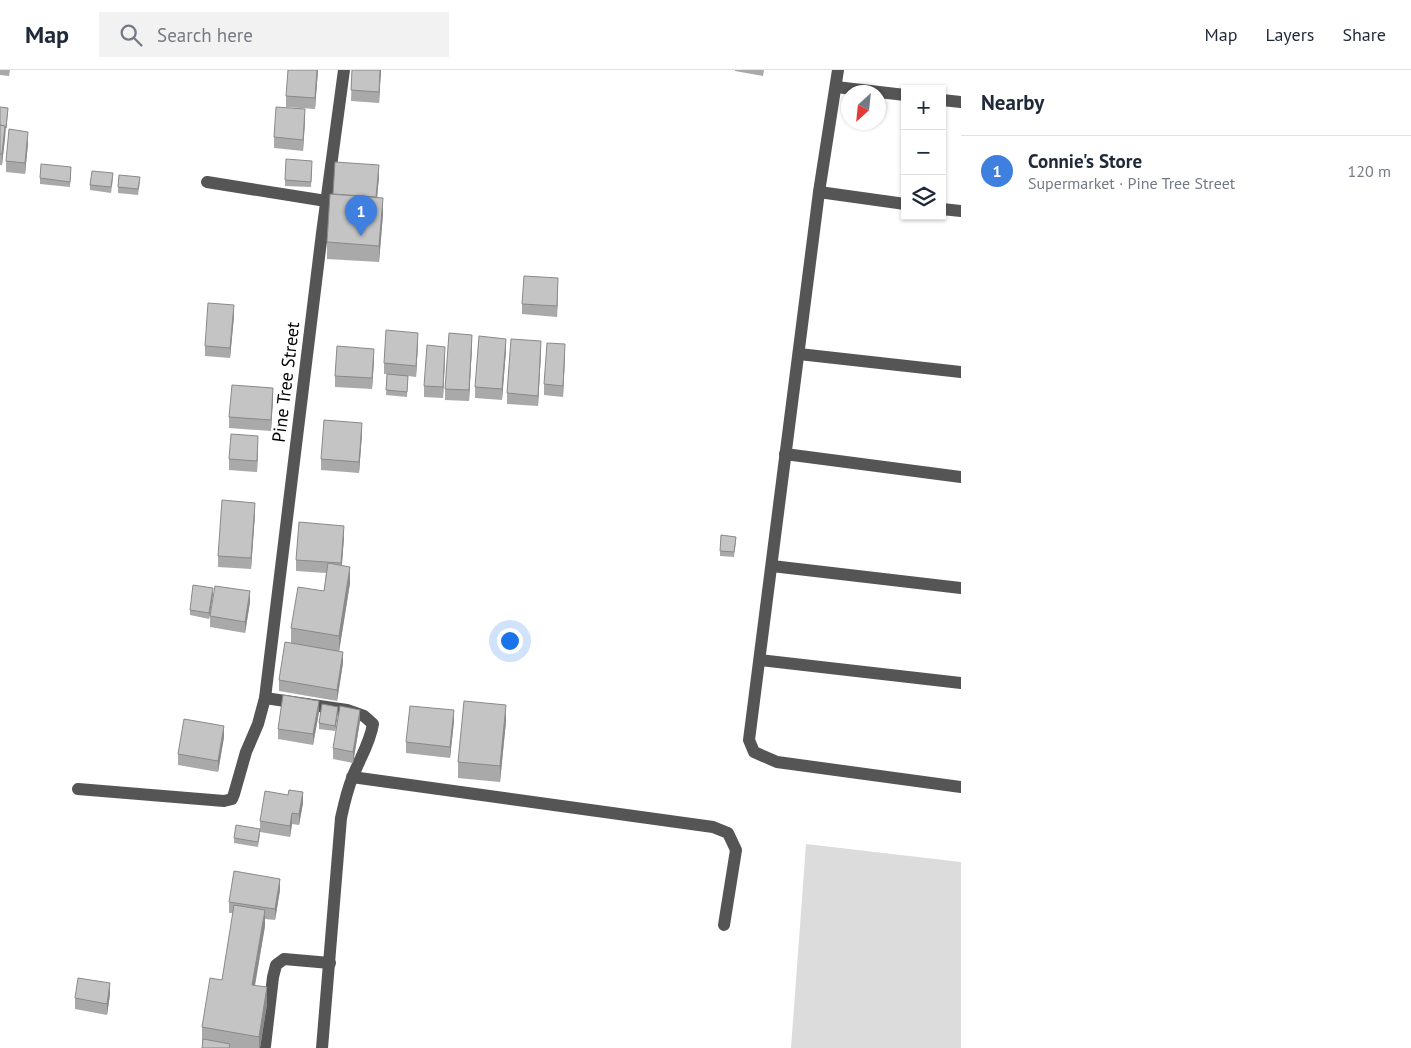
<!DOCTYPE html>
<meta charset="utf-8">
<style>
:root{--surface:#fff;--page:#f2f2f3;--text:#1f2937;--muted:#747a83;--line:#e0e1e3;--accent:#000}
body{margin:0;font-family:"PT Sans",sans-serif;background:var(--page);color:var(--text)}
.controls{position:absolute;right:15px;top:15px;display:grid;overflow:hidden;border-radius:0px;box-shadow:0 1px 4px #0004}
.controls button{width:45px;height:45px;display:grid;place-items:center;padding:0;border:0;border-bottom:1px solid var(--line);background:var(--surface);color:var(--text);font:25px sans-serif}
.compass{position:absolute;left:841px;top:15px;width:45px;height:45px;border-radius:50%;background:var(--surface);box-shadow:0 1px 4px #0004;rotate:207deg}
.you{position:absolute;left:509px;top:570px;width:18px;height:18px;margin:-12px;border:4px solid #fff;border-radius:50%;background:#1a73e8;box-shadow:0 0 0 8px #1a73e833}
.badge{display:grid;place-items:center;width:32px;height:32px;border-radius:50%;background:var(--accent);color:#fff;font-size:16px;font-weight:700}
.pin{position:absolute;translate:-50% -41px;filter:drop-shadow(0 1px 2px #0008)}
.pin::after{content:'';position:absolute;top:26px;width:18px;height:15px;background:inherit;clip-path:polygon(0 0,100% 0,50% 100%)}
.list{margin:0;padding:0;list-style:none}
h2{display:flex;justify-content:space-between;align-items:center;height:65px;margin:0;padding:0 20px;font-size:21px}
h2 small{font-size:16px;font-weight:400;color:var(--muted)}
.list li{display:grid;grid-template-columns:32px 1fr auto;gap:15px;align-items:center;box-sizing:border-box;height:70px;padding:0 20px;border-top:1px solid var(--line)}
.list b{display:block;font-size:19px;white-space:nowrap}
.list p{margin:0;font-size:16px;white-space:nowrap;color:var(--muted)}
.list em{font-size:16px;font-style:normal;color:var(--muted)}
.icon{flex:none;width:28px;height:28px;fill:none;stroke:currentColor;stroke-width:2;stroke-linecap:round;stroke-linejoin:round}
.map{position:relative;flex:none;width:961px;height:978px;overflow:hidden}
header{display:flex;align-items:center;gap:30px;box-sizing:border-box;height:70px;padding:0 25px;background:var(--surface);border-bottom:1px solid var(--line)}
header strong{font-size:24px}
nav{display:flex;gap:28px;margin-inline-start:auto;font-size:18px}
.search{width:350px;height:45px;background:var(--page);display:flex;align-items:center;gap:12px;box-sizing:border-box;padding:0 18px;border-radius:0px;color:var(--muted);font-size:19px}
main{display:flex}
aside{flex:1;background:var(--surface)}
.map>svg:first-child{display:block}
</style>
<header>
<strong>Map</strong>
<div class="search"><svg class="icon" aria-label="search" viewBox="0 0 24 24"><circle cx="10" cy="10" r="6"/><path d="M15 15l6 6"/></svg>Search here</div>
<nav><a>Map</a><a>Layers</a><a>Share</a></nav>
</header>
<main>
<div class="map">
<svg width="961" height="978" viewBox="0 0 961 978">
<rect width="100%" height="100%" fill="#fff"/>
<polygon fill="#dcdcdc" points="806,774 961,792 961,978 791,978"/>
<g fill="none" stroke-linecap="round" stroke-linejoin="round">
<g stroke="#555" stroke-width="12">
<polyline points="838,0 819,122 749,670 754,682 777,692 961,717"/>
<polyline points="836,17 905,25"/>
<polyline points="942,30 961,32"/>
<polyline points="207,112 326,131"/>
<polyline points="819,122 905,134"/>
<polyline points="942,139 961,141"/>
<polyline points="799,284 961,302"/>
<polyline points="785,384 961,407"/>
<polyline points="772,496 961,518"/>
<polyline points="760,590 961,613"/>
<path d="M265,628L347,640L364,646L373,654C370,673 360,688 353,706C347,720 344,734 341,748L322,978"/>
<polyline points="352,707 713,757 728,763 736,780 724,855"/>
<polyline points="78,719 224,731 232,729 234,724 246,682 258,654 265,628 322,163 344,0"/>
<polyline points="265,976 273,907 276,895 284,889 330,893"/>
</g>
</g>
<g fill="#a9a9a9">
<polygon points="0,0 10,0 9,6 0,5"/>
<polygon points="318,0 315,39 286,37 286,26"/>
<polygon points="352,0 381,0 379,33 351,31"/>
<polygon points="735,0 764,0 763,6 735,1"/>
<polygon points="0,37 8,43 2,95 0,95"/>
<polygon points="305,50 303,81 274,78 274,67"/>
<polygon points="28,73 25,104 6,102 6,91"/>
<polygon points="312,97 311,117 285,116 285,110"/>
<polygon points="71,103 70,117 40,114 40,108"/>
<polygon points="379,106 377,127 383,144 379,192 327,189 327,172 333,124"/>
<polygon points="113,109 111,123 90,120 90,115"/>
<polygon points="140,112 138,125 118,123 118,117"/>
<polygon points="558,219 557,247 522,244 522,234"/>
<polygon points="234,246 230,288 205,286 205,276"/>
<polygon points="418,274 416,307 408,306 407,327 386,325 387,304 384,304 384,293"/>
<polygon points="472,276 469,331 445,330 445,319"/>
<polygon points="506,280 502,330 475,328 475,317"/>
<polygon points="541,282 538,336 507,334 507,323"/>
<polygon points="565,285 563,327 544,325 544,314"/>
<polygon points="445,288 443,328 424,327 424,316"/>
<polygon points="374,290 372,319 335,317 335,306"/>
<polygon points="273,329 271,361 229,358 229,347"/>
<polygon points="362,364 359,403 321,400 321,389"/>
<polygon points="258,377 257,402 229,400 229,389"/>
<polygon points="255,444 251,499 218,497 218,486"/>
<polygon points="344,467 342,496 350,513 339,581 343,593 337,631 279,621 279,610 291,573 291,558 324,521 326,503 296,501 296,490"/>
<polygon points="736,472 734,487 720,486 720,481"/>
<polygon points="213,524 209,549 190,545 190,540"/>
<polygon points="250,532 245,563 210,557 210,546"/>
<polygon points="319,642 313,675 278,669 278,659"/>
<polygon points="338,643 335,661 319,659 319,653"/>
<polygon points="360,651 353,693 333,689 333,678"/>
<polygon points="454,651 450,688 406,683 406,672"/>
<polygon points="506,651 500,712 458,708 458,692"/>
<polygon points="224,667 218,702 178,695 178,684"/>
<polygon points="288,725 303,733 299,755 292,754 290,767 260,762 260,751"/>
<polygon points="260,764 258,777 234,773 234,768"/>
<polygon points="280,820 275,850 265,849 265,856 255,916 267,934 260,978 202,978 202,957 222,910 233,843 229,843 229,832"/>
<polygon points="110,924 107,945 75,939 75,928"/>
</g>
<g fill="#898989">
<polygon points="317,0 318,0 315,39 315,28"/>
<polygon points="380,0 381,0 379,33 379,22"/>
<polygon points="305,39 305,50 303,81 303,70"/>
<polygon points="5,56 5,67 2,95 2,84"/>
<polygon points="28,62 28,73 25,104 25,93"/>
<polygon points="379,95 379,106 376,141 376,130"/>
<polygon points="383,128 383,144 379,192 379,176"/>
<polygon points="558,208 558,219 557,247 557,236"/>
<polygon points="234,235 234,246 230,288 230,278"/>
<polygon points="418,263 418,274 416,307 416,296"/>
<polygon points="472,265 472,276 469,331 469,320"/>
<polygon points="506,269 506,280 502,330 502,319"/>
<polygon points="541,271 541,282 538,336 538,326"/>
<polygon points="565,274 565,285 563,327 563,316"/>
<polygon points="445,277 445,288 443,328 443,317"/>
<polygon points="374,279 374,290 372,319 372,308"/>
<polygon points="273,318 273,329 271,361 271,350"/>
<polygon points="362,353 362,364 359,403 359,392"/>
<polygon points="258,366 258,377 257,402 257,391"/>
<polygon points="255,433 255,444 251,499 251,488"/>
<polygon points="344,456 344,467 341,504 341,493"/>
<polygon points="350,497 350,513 339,582 339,566"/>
<polygon points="213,518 213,524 209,549 209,543"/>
<polygon points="250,521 250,532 245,563 245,552"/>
<polygon points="343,582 343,593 337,631 337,620"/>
<polygon points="319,631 319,642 313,675 313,664"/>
<polygon points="506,635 506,651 500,712 500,696"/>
<polygon points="338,637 338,643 335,661 335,656"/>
<polygon points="360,640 360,651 353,693 353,682"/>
<polygon points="454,640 454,651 450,688 450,677"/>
<polygon points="224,656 224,667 218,702 218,691"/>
<polygon points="303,722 303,733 299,755 299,744"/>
<polygon points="292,743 292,754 290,767 290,756"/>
<polygon points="280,809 280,820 275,850 275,839"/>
<polygon points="265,840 265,856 252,931 252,915"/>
<polygon points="110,913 110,924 107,945 107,934"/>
<polygon points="267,917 267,934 260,978 259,978 259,967"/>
</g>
<g fill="#c4c4c4" stroke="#898989">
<polygon points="288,0 317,0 315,28 286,26"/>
<polygon points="352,0 380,0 379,22 351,20"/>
<polygon points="0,37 8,38 6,58 5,56 0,55"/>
<polygon points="276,37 305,39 303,70 274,67"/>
<polygon points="0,55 5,56 2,84 0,84"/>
<polygon points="9,59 28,62 25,93 6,91"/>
<polygon points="286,89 312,91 311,112 285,110"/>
<polygon points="335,92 379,95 376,127 333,124"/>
<polygon points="41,94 71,97 70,112 40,108"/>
<polygon points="92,101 113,103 111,117 90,115"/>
<polygon points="119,105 140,107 138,119 118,117"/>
<polygon points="330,124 383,128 379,176 327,172"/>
<polygon points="524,206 558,208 557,236 522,234"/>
<polygon points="208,233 234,235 230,278 205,276"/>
<polygon points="386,260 418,263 416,296 384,293"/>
<polygon points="449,263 472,265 469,320 445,319"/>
<polygon points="479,266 506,269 502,319 475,317"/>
<polygon points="511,269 541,271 538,326 507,323"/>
<polygon points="547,273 565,274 563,316 544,314"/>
<polygon points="427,275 445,277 443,317 424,316"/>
<polygon points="337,276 374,279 372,308 335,306"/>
<polygon points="387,304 408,306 407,322 386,320"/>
<polygon points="232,315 273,318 271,350 229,347"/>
<polygon points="324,350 362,353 359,392 321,389"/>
<polygon points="231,364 258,366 257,391 229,389"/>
<polygon points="222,430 255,433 251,488 218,486"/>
<polygon points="299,452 344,456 341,493 296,490"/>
<polygon points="721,465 736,467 734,482 720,481"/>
<polygon points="328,493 350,497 339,566 291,558 298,517 324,521"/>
<polygon points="193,515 213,518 209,543 190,540"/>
<polygon points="215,516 250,521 245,552 210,546"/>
<polygon points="285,572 343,582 337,620 279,610"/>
<polygon points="283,625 319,631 313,664 278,659"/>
<polygon points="464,631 506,635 500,696 458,692"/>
<polygon points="322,634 338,637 335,656 319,653"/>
<polygon points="340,636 360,640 353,682 333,678"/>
<polygon points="410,636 454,640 450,677 406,672"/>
<polygon points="184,649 224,656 218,691 178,684"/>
<polygon points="289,720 303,722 299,744 292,743 290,756 260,751 265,721 288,725"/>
<polygon points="236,755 260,759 258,772 234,768"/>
<polygon points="234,801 280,809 275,839 229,832"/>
<polygon points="234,835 265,840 252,915 267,917 259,967 202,957 210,908 222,910"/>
<polygon points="78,908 110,913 107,934 75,928"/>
<polygon points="203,969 230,974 229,978 202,978"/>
</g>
<g text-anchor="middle" stroke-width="4" stroke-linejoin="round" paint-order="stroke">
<g font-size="18" fill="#000" stroke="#fff">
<text transform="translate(286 312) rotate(-83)" y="6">Pine Tree Street</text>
</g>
</g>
</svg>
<div class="controls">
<button>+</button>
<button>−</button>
<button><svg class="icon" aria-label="layers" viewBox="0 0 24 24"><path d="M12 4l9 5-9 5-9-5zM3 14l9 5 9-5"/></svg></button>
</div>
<svg class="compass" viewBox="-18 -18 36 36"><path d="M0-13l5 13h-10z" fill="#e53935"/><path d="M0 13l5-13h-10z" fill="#747a83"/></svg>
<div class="you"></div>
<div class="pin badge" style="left:361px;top:166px;background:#3f7fe0">1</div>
</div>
<aside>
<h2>Nearby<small></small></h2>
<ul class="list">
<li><span class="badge" style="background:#3f7fe0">1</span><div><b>Connie's Store</b><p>Supermarket · Pine Tree Street</p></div><em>120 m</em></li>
</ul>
</aside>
</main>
